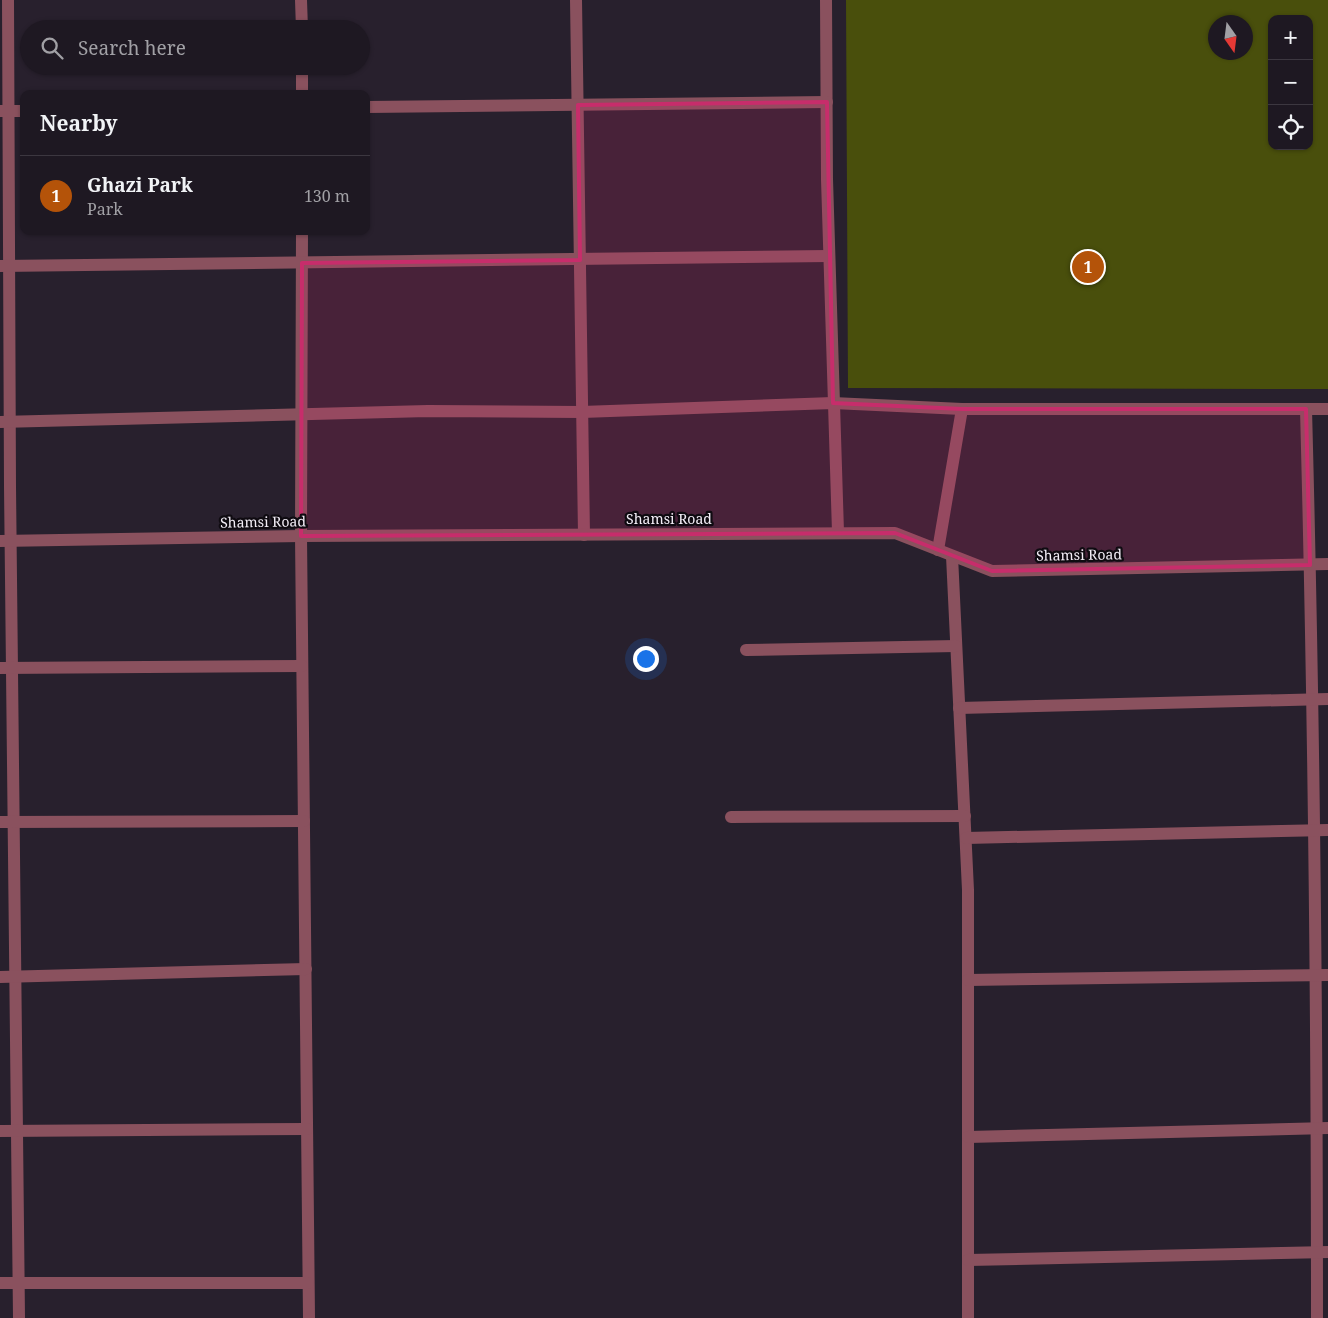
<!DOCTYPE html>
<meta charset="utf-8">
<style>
:root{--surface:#1e1822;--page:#2b252f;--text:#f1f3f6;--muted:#a1a0a5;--line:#3c3740;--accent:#b45309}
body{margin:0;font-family:"Noto Serif",serif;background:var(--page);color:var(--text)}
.controls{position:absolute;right:15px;top:15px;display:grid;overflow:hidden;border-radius:10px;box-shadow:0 1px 4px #0004}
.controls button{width:45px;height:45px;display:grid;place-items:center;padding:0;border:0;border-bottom:1px solid var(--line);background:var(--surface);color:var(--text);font:25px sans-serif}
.compass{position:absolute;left:1208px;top:15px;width:45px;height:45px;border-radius:50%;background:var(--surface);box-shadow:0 1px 4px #0004;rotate:166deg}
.you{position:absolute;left:645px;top:658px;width:18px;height:18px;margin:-12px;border:4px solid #fff;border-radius:50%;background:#1a73e8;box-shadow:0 0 0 8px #1a73e833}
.badge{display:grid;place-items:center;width:32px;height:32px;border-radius:50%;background:var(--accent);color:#fff;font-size:16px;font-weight:700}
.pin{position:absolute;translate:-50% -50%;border:2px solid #fff;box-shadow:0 1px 5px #0006}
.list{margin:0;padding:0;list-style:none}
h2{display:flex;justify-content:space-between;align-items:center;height:65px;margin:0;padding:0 20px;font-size:21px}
h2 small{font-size:16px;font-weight:400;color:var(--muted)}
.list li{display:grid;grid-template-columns:32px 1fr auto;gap:15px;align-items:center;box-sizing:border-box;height:80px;padding:0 20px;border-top:1px solid var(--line)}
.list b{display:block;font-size:19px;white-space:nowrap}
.list p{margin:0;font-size:16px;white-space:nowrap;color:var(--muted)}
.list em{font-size:16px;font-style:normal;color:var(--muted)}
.icon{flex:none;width:28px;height:28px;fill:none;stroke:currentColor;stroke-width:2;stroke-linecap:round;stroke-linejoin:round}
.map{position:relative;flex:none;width:1328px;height:1318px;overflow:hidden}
.search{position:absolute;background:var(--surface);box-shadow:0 1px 4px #0004;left:20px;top:20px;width:350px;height:55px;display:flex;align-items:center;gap:12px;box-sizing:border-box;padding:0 18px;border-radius:28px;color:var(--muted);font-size:19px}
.panel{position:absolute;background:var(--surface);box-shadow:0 1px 4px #0004;left:20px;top:90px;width:350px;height:145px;border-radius:10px}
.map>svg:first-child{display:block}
</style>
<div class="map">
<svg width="1328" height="1318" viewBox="0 0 1328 1318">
<rect width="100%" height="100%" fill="#28202d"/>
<path fill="#494f0c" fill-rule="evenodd" d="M846,0H1328V389L848,388ZM1272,19H1309V146H1272ZM1216,22H1246V52H1216Z"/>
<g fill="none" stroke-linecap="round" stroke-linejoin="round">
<g stroke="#8a515e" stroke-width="12">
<polyline points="8,0 10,486 19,1318"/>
<polyline points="301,0 302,29"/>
<polyline points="576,0 584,535"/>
<polyline points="826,0 827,179 838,532"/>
<polyline points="302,66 302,94"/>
<polyline points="366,107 827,102"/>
<polyline points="1,111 24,111"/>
<polyline points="302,231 301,536 309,1318"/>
<polyline points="0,266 829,256"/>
<path d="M1306,409C1314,712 1317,1015 1317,1318"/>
<polyline points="0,422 428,411 582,412 833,403 962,409 1328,409"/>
<polyline points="0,541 301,536 895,533 992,571 1328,564"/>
<polyline points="938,550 962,409"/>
<polyline points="952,556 968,890 968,1318"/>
<polyline points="746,650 956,646"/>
<polyline points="0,668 302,666"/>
<polyline points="959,708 1328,699"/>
<polyline points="731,817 965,816"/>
<polyline points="0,822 304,821"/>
<polyline points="966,838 1328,830"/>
<polyline points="0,977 306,969"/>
<polyline points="968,980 1328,975"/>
<polyline points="0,1131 307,1129"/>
<polyline points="968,1137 1328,1128"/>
<polyline points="968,1260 1328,1252"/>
<polyline points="0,1283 308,1283"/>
</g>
</g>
<path fill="#c72d6b" fill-opacity="0.2" stroke="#c72d6b" stroke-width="4" stroke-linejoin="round" d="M827,102L833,403L962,409H1306L1310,565L992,571L895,533L301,536L302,263L580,260L578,105Z"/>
<g text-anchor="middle" stroke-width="4.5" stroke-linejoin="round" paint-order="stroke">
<g font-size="14" fill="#f3eef7" stroke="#0f0b11">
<text x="669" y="524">Shamsi Road</text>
<text transform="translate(263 522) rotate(-1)" y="5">Shamsi Road</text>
<text transform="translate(1079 555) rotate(-1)" y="5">Shamsi Road</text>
</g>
</g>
</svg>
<div class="controls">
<button>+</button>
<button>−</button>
<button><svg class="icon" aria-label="locate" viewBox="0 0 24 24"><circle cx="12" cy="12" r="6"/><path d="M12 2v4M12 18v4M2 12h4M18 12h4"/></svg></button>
</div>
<svg class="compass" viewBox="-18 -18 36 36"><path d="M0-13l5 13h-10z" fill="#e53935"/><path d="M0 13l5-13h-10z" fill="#a1a0a5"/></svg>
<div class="you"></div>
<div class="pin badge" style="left:1088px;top:267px">1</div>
<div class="search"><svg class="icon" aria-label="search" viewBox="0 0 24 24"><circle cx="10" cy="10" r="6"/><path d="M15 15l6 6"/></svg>Search here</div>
<section class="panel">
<h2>Nearby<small></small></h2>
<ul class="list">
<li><span class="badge">1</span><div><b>Ghazi Park</b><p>Park</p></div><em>130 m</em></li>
</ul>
</section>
</div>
